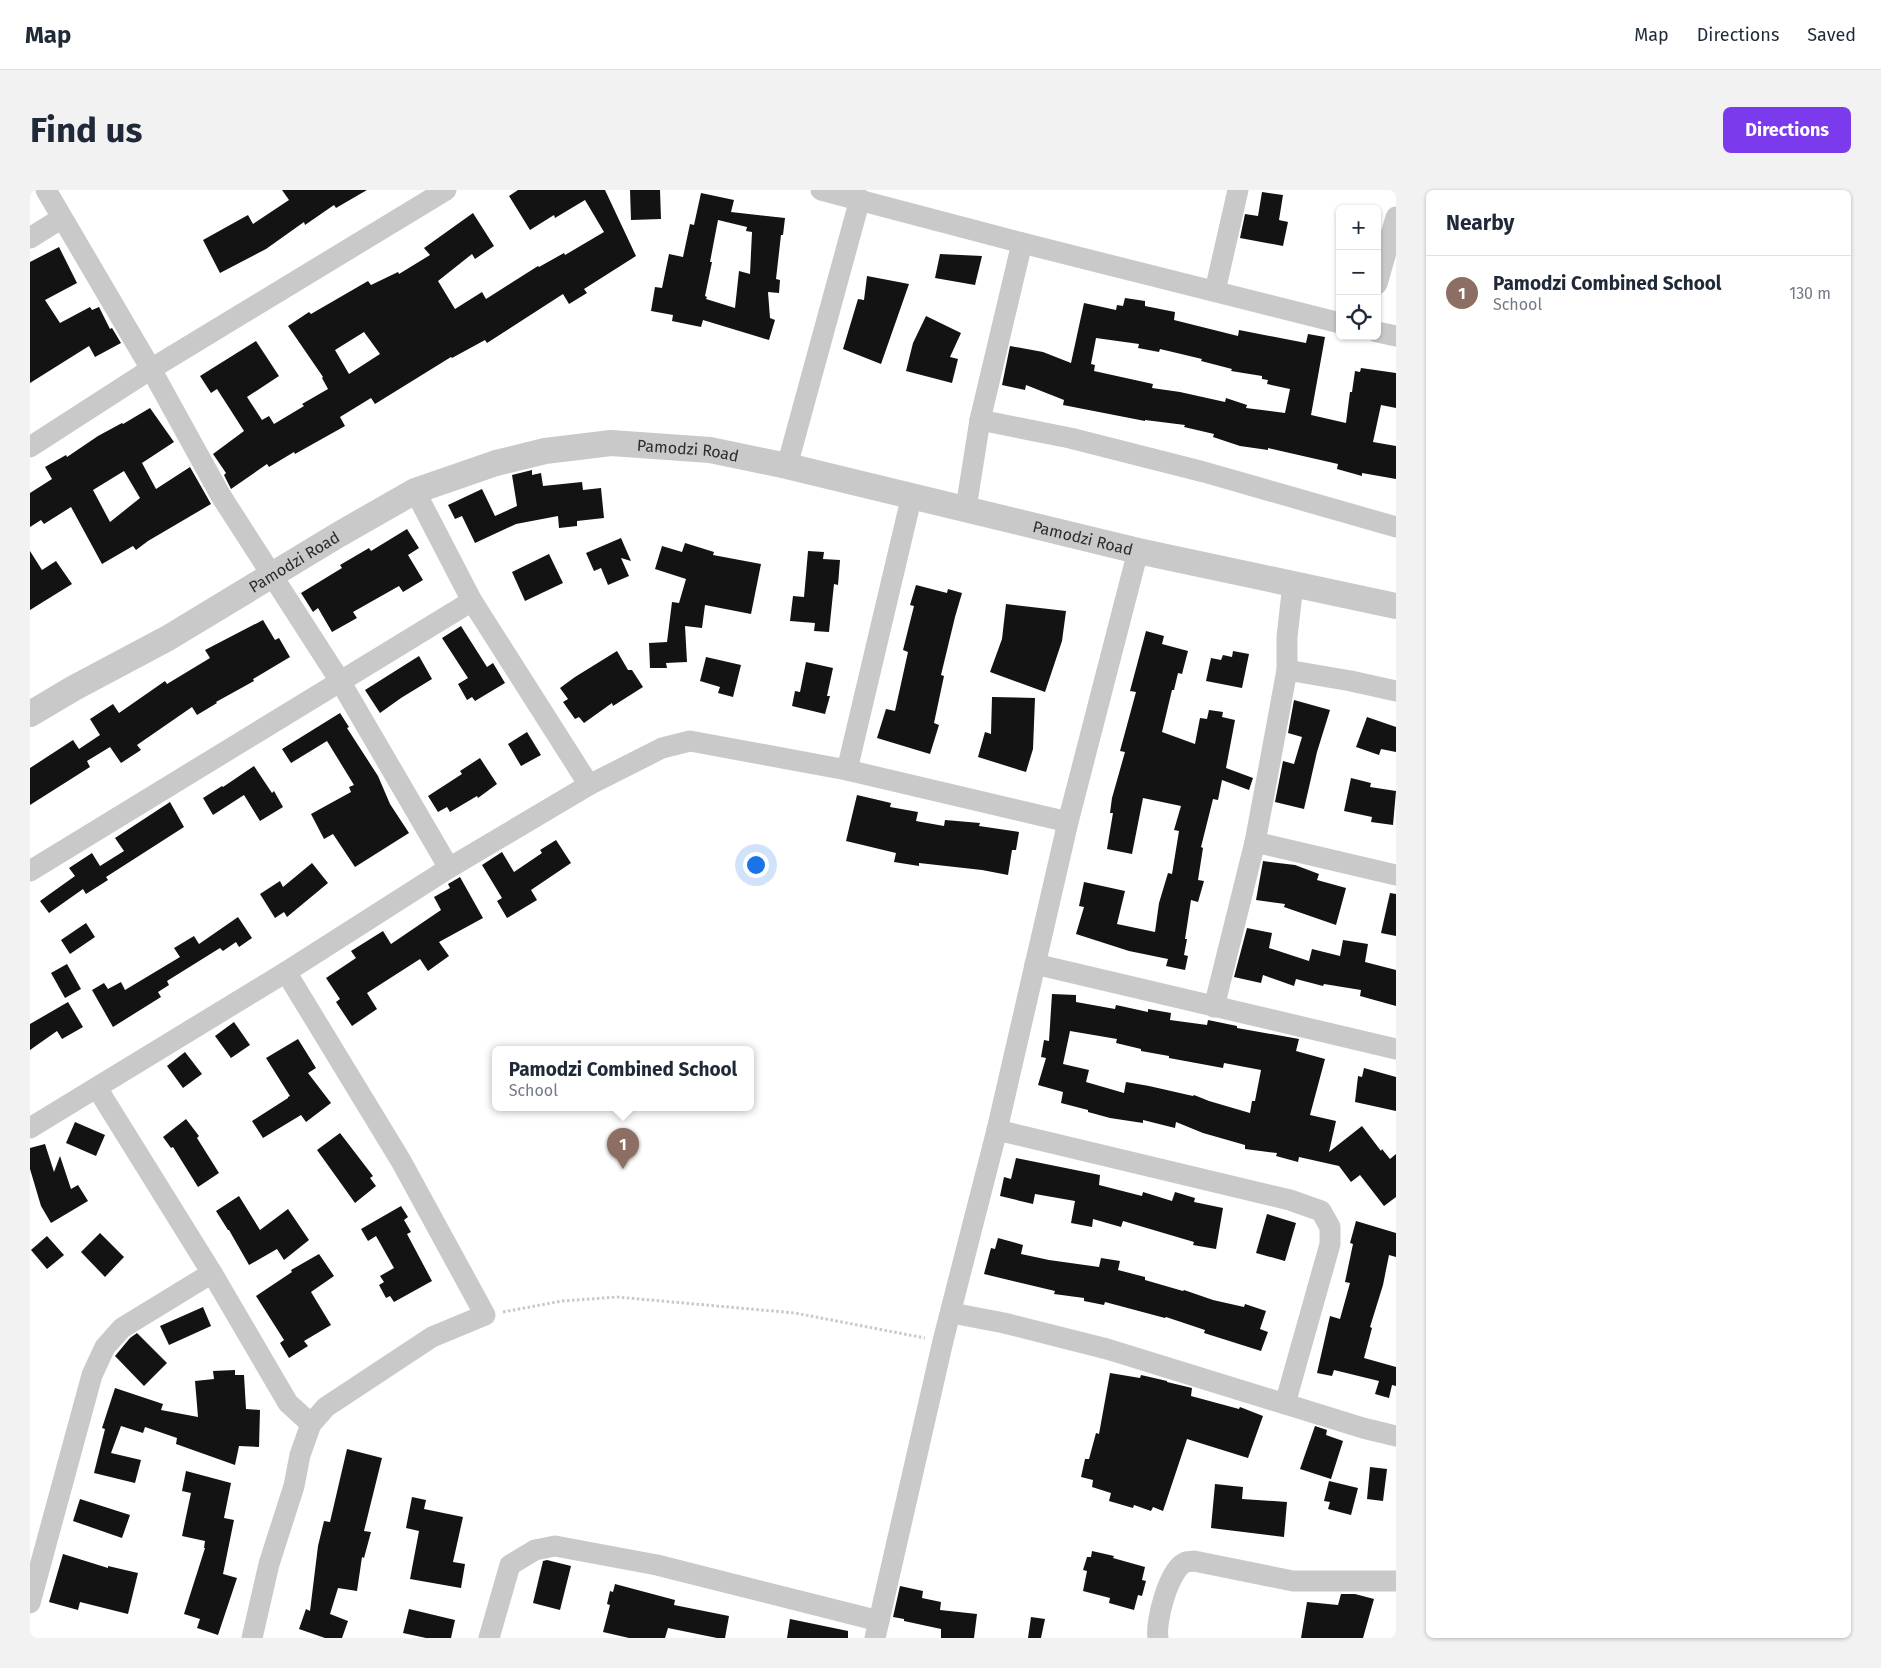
<!DOCTYPE html>
<meta charset="utf-8">
<style>
:root{--surface:#fff;--page:#f2f2f3;--text:#1f2937;--muted:#747a83;--line:#e0e1e3;--accent:#7c3aed}
body{margin:0;font-family:"Fira Sans",sans-serif;background:var(--page);color:var(--text)}
.controls{position:absolute;right:15px;top:15px;display:grid;overflow:hidden;border-radius:8px;box-shadow:0 1px 4px #0004}
.controls button{width:45px;height:45px;display:grid;place-items:center;padding:0;border:0;border-bottom:1px solid var(--line);background:var(--surface);color:var(--text);font:25px sans-serif}
.you{position:absolute;left:725px;top:674px;width:18px;height:18px;margin:-12px;border:4px solid #fff;border-radius:50%;background:#1a73e8;box-shadow:0 0 0 8px #1a73e833}
.badge{display:grid;place-items:center;width:32px;height:32px;border-radius:50%;background:var(--accent);color:#fff;font-size:16px;font-weight:700}
.pin{position:absolute;translate:-50% -41px;filter:drop-shadow(0 1px 2px #0008)}
.pin::after{content:'';position:absolute;top:26px;width:18px;height:15px;background:inherit;clip-path:polygon(0 0,100% 0,50% 100%)}
.popup{position:absolute;left:462px;top:856px;width:262px;height:65px;box-sizing:border-box;display:grid;place-content:center;border-radius:8px;background:var(--surface);filter:drop-shadow(0 1px 4px #0005);font-size:16px;white-space:nowrap;color:var(--muted)}
.popup b{font-size:19px;color:var(--text)}
.popup::after{content:'';position:absolute;left:50%;top:100%;margin-left:-10px;border:10px solid transparent;border-top-color:var(--surface)}
.list{margin:0;padding:0;list-style:none}
h2{display:flex;justify-content:space-between;align-items:center;height:65px;margin:0;padding:0 20px;font-size:21px}
h2 small{font-size:16px;font-weight:400;color:var(--muted)}
.list li{display:grid;grid-template-columns:32px 1fr auto;gap:15px;align-items:center;box-sizing:border-box;height:75px;padding:0 20px;border-top:1px solid var(--line)}
.list b{display:block;font-size:19px;white-space:nowrap}
.list p{margin:0;font-size:16px;white-space:nowrap;color:var(--muted)}
.list em{font-size:16px;font-style:normal;color:var(--muted)}
.icon{flex:none;width:28px;height:28px;fill:none;stroke:currentColor;stroke-width:2;stroke-linecap:round;stroke-linejoin:round}
.map{position:relative;flex:none;width:1366px;height:1448px;overflow:hidden;border-radius:8px}
header{display:flex;align-items:center;gap:30px;box-sizing:border-box;height:70px;padding:0 25px;background:var(--surface);border-bottom:1px solid var(--line)}
header strong{font-size:24px}
nav{display:flex;gap:28px;margin-inline-start:auto;font-size:18px}
.intro{display:flex;align-items:center;justify-content:space-between;box-sizing:border-box;height:120px;padding:0 30px}
h1{margin:0;font-size:35px}
.button{padding:12px 22px;border-radius:8px;background:var(--accent);color:#fff;font-size:18px;font-weight:700}
main{display:flex;gap:30px;padding:0 30px}
aside{flex:1;background:var(--surface);border-radius:8px;box-shadow:0 1px 4px #0004}
.map>svg:first-child{display:block}
</style>
<header>
<strong>Map</strong>
<nav><a>Map</a><a>Directions</a><a>Saved</a></nav>
</header>
<div class="intro"><h1>Find us</h1><a class="button">Directions</a></div>
<main>
<div class="map">
<svg width="1366" height="1448" viewBox="0 0 1366 1448">
<rect width="100%" height="100%" fill="#fff"/>
<g fill="#131313" fill-rule="evenodd">
<polygon points="252,0 337,0 306,18 304,15 275,35 274,32 236,59 190,83 173,50 218,25 223,34 259,10"/>
<path d="M488,0H575L606,66L554,99L557,103L539,114L533,104L457,153L455,150L422,168L421,167L345,214L341,208L310,227L315,236L265,264L264,262L239,277L237,274L201,299L194,285L196,283L183,264L214,241L187,199L181,203L170,186L226,151L249,186L217,207L232,230L239,226L244,234L274,216L272,214L298,199L292,188L293,187L258,136L279,122L281,124L338,91L341,95L368,82L369,84L400,65L394,58L443,23L464,56L445,69L442,64L408,91L425,119L452,102L456,109L508,76L509,77L534,63L535,65L574,42L555,10L525,28L524,25L500,40L479,6ZM334,142L350,164L319,184L305,160Z"/>
<polygon points="600,0 630,0 631,29 601,30"/>
<polygon points="1232,2 1253,5 1249,30 1258,32 1253,56 1210,48 1215,24 1228,26"/>
<path d="M671,3L704,10L701,22L755,28L753,45H751L746,89L750,90L749,103L738,102L740,128L745,130L739,150L673,130L671,137L642,131L643,125L621,121L625,97L632,98L639,64L653,67L660,34L664,35ZM688,30L717,37L716,41L722,42L720,84L709,81L705,118L676,109L677,107L675,106L682,72H680Z"/>
<polygon points="29,57 47,93 15,110 30,133 60,117 62,120 69,117 80,139 82,138 91,153 65,167 59,156 0,193 0,72"/>
<polygon points="910,64 952,66 945,95 905,88"/>
<polygon points="837,86 879,94 851,174 813,159 828,109 834,110"/>
<path d="M1095,108L1115,111V116L1145,122L1144,130L1208,146L1209,140L1276,153L1278,144L1295,147L1281,225L1316,233L1320,202H1322L1325,181L1330,182L1331,178L1366,183V218L1351,215L1343,252L1366,256V289L1332,283V286L1307,279L1308,274L1238,258V260L1210,256L1183,247L1184,244L1154,237L1155,235L1115,230V231L1033,215L1034,210L996,195L995,200L972,195L980,156L1013,162L1041,173L1054,113L1086,120L1087,115L1093,116ZM1066,148L1109,154L1108,158L1129,162L1130,159L1172,169L1171,171L1202,179L1201,181L1232,186V189L1238,190L1237,194L1260,199L1255,223L1216,218L1217,215L1196,208L1195,212L1150,202L1122,198L1123,194L1064,181L1065,175L1061,174Z"/>
<polygon points="896,126 931,143 920,167 928,169 922,193 876,181 883,153"/>
<path d="M120,218L144,252L112,273L126,299L160,277L181,314L118,351L106,360L103,356L72,374L41,317L14,334L11,330L0,337V303L22,289L15,277L36,265L37,267L68,246L92,233L93,234ZM94,281L110,308L80,332L63,300Z"/>
<polygon points="502,280 502,285 511,283 513,296 552,292 553,300 571,298 574,328 547,331 547,336 529,338 528,326 486,334 445,353 432,326 425,329 418,315 452,299 465,326 487,316 482,285"/>
<polygon points="377,339 389,358 378,365 393,390 373,402 369,396 323,422 327,428 302,442 288,418 283,422 271,403 312,378 310,375 339,358 341,361"/>
<polygon points="591,348 601,371 591,368 599,386 578,395 571,378 564,381 556,363"/>
<polygon points="655,353 684,362 683,365 731,374 721,424 675,415 672,438 655,436 657,472 636,473 637,478 620,478 619,453 637,452 642,412 649,413 656,389 625,379 632,356 652,362"/>
<polygon points="0,361 12,380 26,371 42,394 0,420"/>
<polygon points="778,361 794,362 793,369 810,370 808,395 804,394 799,442 784,441 785,433 760,431 763,406 774,407"/>
<polygon points="519,364 533,393 495,411 482,382"/>
<polygon points="886,395 917,403 918,399 932,403 925,427 911,485 914,486 904,533 909,535 900,564 847,548 856,519 865,521 878,462 873,460 884,416 880,415"/>
<polygon points="976,414 1036,421 1032,451 1015,502 960,482 972,449"/>
<polygon points="233,430 245,450 249,448 260,467 223,489 224,491 186,512 187,513 167,525 162,517 107,555 111,560 91,573 80,557 57,571 60,577 0,615 0,578 43,550 49,559 70,545 60,529 83,514 89,523 135,491 137,494 180,468 175,460"/>
<polygon points="431,436 457,477 463,473 475,493 445,511 442,507 437,510 428,494 438,488 412,448"/>
<polygon points="1116,441 1134,446 1132,454 1158,461 1152,484 1148,483 1144,500 1142,500 1132,542 1165,554 1170,528 1177,529 1179,520 1193,522 1192,527 1205,530 1196,578 1223,588 1219,600 1192,590 1188,610 1183,609 1171,657 1173,658 1168,690 1174,691 1168,712 1161,710 1155,749 1157,749 1154,765 1158,766 1155,780 1136,776 1138,769 1099,761 1046,744 1054,717 1049,716 1054,692 1095,701 1087,734 1125,742 1129,713 1138,683 1142,684 1149,641 1144,640 1151,616 1113,608 1102,664 1077,659 1083,623 1080,623 1082,608 1095,562 1090,561 1106,502 1100,501"/>
<polygon points="587,461 598,480 602,480 613,497 583,516 582,513 554,533 549,527 545,529 533,512 538,509 530,498 545,487"/>
<polygon points="1203,461 1219,464 1212,498 1176,491 1181,468 1191,470 1193,465 1202,467"/>
<polygon points="389,466 402,489 371,508 350,523 335,500"/>
<polygon points="676,467 711,475 703,507 688,503 690,497 670,491"/>
<polygon points="776,472 803,478 797,506 800,506 795,524 762,516 765,501 770,502"/>
<polygon points="962,507 1005,508 1003,559 996,582 948,567 955,542 961,544"/>
<polygon points="1264,510 1300,520 1287,562 1274,619 1245,612 1253,571 1264,574 1272,547 1258,543"/>
<polygon points="310,523 319,537 317,538 348,586 360,614 379,643 325,677 303,644 294,649 281,624 321,602 319,597 324,595 297,551 261,573 252,559"/>
<polygon points="1337,527 1366,537 1366,562 1351,559 1349,565 1326,557"/>
<polygon points="497,542 511,565 491,576 478,554"/>
<polygon points="450,568 467,594 448,608 447,606 420,622 417,617 408,622 398,606 432,584 430,581"/>
<polygon points="224,576 242,603 244,601 253,617 230,631 214,605 183,625 173,608 192,596 193,597"/>
<polygon points="1321,588 1341,593 1340,597 1366,601 1363,635 1341,632 1342,627 1314,621"/>
<polygon points="827,605 861,613 860,617 888,622 886,631 914,636 915,630 950,633 949,636 989,642 986,660 982,660 978,685 952,680 889,673 889,676 864,672 866,663 816,651"/>
<polygon points="140,612 154,637 76,687 78,690 56,704 53,699 19,723 10,711 45,686 39,678 62,663 70,676 94,661 85,648"/>
<polygon points="526,650 541,673 501,700 507,710 477,728 467,711 472,708 452,675 472,662 484,682 512,663 510,660"/>
<polygon points="1233,671 1265,675 1289,684 1287,690 1316,698 1306,735 1254,717 1255,714 1226,710"/>
<polygon points="282,673 298,693 257,727 254,722 245,728 230,704 250,691 253,697"/>
<polygon points="430,687 453,728 409,752 419,766 398,781 390,769 337,803 347,819 322,836 306,812 310,809 296,788 326,768 321,761 353,741 361,754 411,720 404,707 420,698 418,694"/>
<polygon points="1360,703 1366,704 1366,746 1351,743"/>
<polygon points="208,727 222,748 209,757 206,752 193,761 190,758 137,791 139,795 128,802 131,807 83,837 62,800 74,793 78,799 91,792 95,800 150,767 144,758 164,746 169,754"/>
<polygon points="56,733 65,747 40,764 31,750"/>
<polygon points="1217,738 1242,743 1239,758 1279,771 1282,759 1310,766 1313,750 1338,754 1335,772 1366,780 1366,816 1330,806 1331,800 1294,794 1293,796 1266,789 1264,796 1233,785 1231,793 1204,787"/>
<polygon points="37,774 51,799 35,808 21,783"/>
<path d="M1022,804L1046,805V812L1085,819L1086,815L1118,822V819L1141,823L1140,830L1177,835L1178,830L1207,836V838L1269,849L1266,861L1295,869L1280,925L1306,931L1299,962L1332,936L1351,961L1352,959L1360,969L1366,964V1007L1354,1016L1330,985L1321,992L1309,976L1269,967L1268,972L1246,966L1247,963L1215,959V955L1173,943L1146,932L1145,938L1113,930V933L1080,928L1058,922V920L1031,913L1033,902L1008,895L1016,868L1011,867L1014,850L1019,851ZM1040,841L1087,849L1086,853L1111,859V861L1139,866V868L1193,878L1194,873L1231,880L1225,911H1222L1220,923L1179,911L1164,905L1163,906L1119,896L1096,892L1094,903L1056,892L1059,880L1033,874Z"/>
<polygon points="38,812 53,837 32,849 27,841 0,860 0,834"/>
<polygon points="204,832 220,855 201,868 185,846"/>
<polygon points="268,849 286,878 278,883 301,913 276,932 271,925 233,948 222,931 258,908 258,907 260,906 236,868"/>
<polygon points="155,862 172,884 153,898 137,876"/>
<polygon points="1334,878 1366,887 1366,921 1325,912 1328,886 1332,887"/>
<polygon points="156,929 169,946 167,948 189,983 168,997 143,957 141,958 133,947"/>
<polygon points="45,932 75,945 66,966 36,953"/>
<polygon points="310,943 343,986 340,988 346,996 325,1013 287,960"/>
<polygon points="15,954 24,982 30,966 41,999 48,995 58,1011 21,1033 11,1016 0,979 0,958"/>
<polygon points="986,968 1070,985 1069,995 1112,1006 1113,1002 1142,1011 1145,1002 1165,1008 1164,1012 1193,1018 1186,1059 1163,1055 1164,1052 1093,1031 1091,1037 1063,1029 1062,1037 1041,1033 1045,1011 1005,1004 1003,1014 970,1006 974,987 981,989"/>
<polygon points="209,1006 230,1040 258,1019 279,1050 254,1070 247,1059 219,1075 199,1040 198,1040 186,1021"/>
<polygon points="371,1016 378,1027 374,1030 381,1042 377,1044 402,1091 364,1112 360,1106 356,1108 349,1095 354,1092 350,1086 364,1078 346,1046 338,1051 331,1039"/>
<polygon points="1237,1024 1266,1033 1255,1071 1226,1063"/>
<polygon points="1326,1031 1366,1043 1366,1067 1359,1065 1353,1095 1340,1137 1342,1138 1334,1168 1366,1177 1366,1196 1362,1195 1359,1208 1345,1204 1349,1191 1304,1180 1302,1186 1287,1183 1300,1126 1310,1129 1320,1093 1315,1092 1323,1054 1320,1053"/>
<polygon points="70,1043 94,1067 75,1087 51,1062"/>
<polygon points="17,1046 34,1065 17,1079 1,1060"/>
<polygon points="968,1048 993,1055 991,1064 1019,1070 1069,1077 1071,1068 1090,1071 1088,1080 1115,1087 1115,1090 1153,1101 1154,1100 1183,1110 1214,1117 1215,1114 1236,1121 1230,1139 1238,1142 1231,1161 1174,1143 1175,1140 1136,1127 1135,1128 1075,1112 1074,1115 1054,1111 1054,1108 1024,1104 1025,1101 954,1084 961,1058 965,1059"/>
<polygon points="289,1064 304,1086 281,1102 301,1135 274,1151 278,1156 259,1168 250,1153 254,1150 226,1106 262,1082 261,1080"/>
<polygon points="173,1117 181,1136 139,1155 130,1136"/>
<polygon points="107,1143 137,1173 114,1196 85,1166 100,1148"/>
<polygon points="205,1180 205,1185 214,1185 216,1219 230,1220 229,1257 209,1256 205,1275 146,1254 147,1248 115,1237 113,1243 91,1236 81,1263 111,1270 105,1293 64,1283 75,1239 72,1238 85,1198 133,1214 131,1220 168,1227 165,1191 184,1189 183,1181"/>
<polygon points="1080,1183 1110,1188 1111,1185 1137,1191 1137,1192 1162,1198 1161,1206 1209,1219 1210,1217 1233,1226 1218,1268 1157,1249 1133,1321 1123,1317 1121,1321 1104,1315 1103,1318 1079,1311 1081,1303 1062,1297 1063,1290 1051,1287 1055,1269 1059,1269 1066,1243 1069,1244"/>
<polygon points="1285,1236 1297,1240 1296,1245 1313,1251 1301,1289 1270,1279"/>
<polygon points="317,1259 352,1268 334,1341 341,1342 334,1368 332,1367 327,1401 308,1398 300,1424 318,1431 312,1448 295,1448 269,1439 276,1419 280,1421 288,1356 294,1331 300,1332"/>
<polygon points="1340,1277 1357,1279 1353,1311 1337,1309"/>
<polygon points="156,1281 201,1293 194,1328 204,1330 193,1384 207,1388 188,1445 167,1438 170,1429 154,1424 175,1358 174,1358 175,1351 152,1346 161,1303 152,1301"/>
<polygon points="1299,1291 1328,1298 1321,1325 1298,1319 1300,1312 1294,1311"/>
<polygon points="1185,1294 1213,1297 1212,1309 1257,1312 1254,1347 1181,1338"/>
<polygon points="382,1307 396,1310 394,1319 433,1327 423,1372 435,1374 431,1398 380,1389 389,1341 376,1338"/>
<polygon points="50,1309 100,1325 92,1348 43,1331"/>
<polygon points="1062,1361 1084,1366 1083,1368 1115,1377 1112,1390 1116,1391 1112,1406 1108,1405 1104,1420 1079,1413 1080,1408 1053,1401 1057,1381 1053,1380 1057,1367 1061,1367"/>
<polygon points="33,1364 78,1378 78,1376 108,1383 98,1424 50,1412 48,1420 19,1412"/>
<polygon points="517,1370 541,1376 530,1420 503,1413 513,1371"/>
<polygon points="585,1394 645,1410 644,1415 699,1426 695,1448 687,1448 638,1438 635,1448 599,1448 573,1442 580,1415 577,1414 580,1401 583,1402"/>
<polygon points="870,1396 893,1401 892,1408 911,1412 910,1420 947,1424 944,1448 911,1448 911,1439 874,1431 874,1429 863,1427"/>
<polygon points="1311,1404 1325,1404 1344,1409 1333,1448 1271,1448 1277,1412 1308,1415"/>
<polygon points="379,1419 425,1430 421,1448 396,1448 373,1443"/>
<polygon points="1001,1427 1015,1429 1011,1448 998,1448"/>
<polygon points="760,1429 818,1441 818,1448 757,1448"/>
</g>
<g fill="none" stroke-linecap="round" stroke-linejoin="round">
<polyline stroke="#c9c9c9" stroke-width="3" stroke-dasharray="2.5 2.5" stroke-linecap="butt" points="473,1122 532,1111 587,1107 765,1123 895,1148"/>
<g stroke="#c9c9c9" stroke-width="21">
<polyline points="16,0 121,179 191,306 310,491 419,678"/>
<polyline points="791,0 992,53 1310,133"/>
<polyline points="0,48 32,28"/>
<polyline points="1347,94 1366,27"/>
<polyline points="1185,101 1208,0"/>
<polyline points="1347,142 1366,146"/>
<polyline points="950,230 1040,248 1174,282 1366,337"/>
<polyline points="0,257 121,179 416,0"/>
<polyline points="757,276 830,9"/>
<polyline points="385,301 442,411 559,595"/>
<polyline points="936,318 950,230 992,53"/>
<polyline points="1257,480 1321,491 1366,501"/>
<polyline points="817,580 882,305"/>
<polyline points="1225,652 1366,685"/>
<path d="M0,681C148,592 294,500 442,411"/>
<polyline points="1005,774 1366,859"/>
<polyline points="256,782 371,971 455,1125 402,1147 296,1217 281,1234"/>
<polyline points="1184,817 1225,652 1235,599 1257,480 1257,447 1263,394"/>
<polyline points="0,938 256,782 419,678 559,595 632,558 660,551 817,580 1038,632"/>
<polyline points="967,940 1260,1010 1291,1021 1300,1037 1300,1054 1255,1214"/>
<polyline points="182,1083 258,1213 281,1234 270,1265 264,1296 239,1374 222,1448"/>
<polyline points="922,1123 974,1133 1077,1159 1333,1238 1366,1246"/>
<polyline points="0,1413 62,1185 75,1157 92,1138 182,1083 67,898"/>
<polyline points="459,1448 480,1375 505,1360 525,1356 627,1375 849,1431"/>
<polyline points="845,1448 913,1151 967,940 1038,632 1108,361"/>
<path d="M1128,1448C1125,1432 1139,1378 1156,1372C1159,1371 1161,1372 1164,1371L1263,1391H1366"/>
</g>
<path stroke="#c9c9c9" stroke-width="26" id="s1" d="M0,524L44,498L138,448L308,345L385,301L466,273L515,261L581,253L680,260L757,276L1108,361L1366,416"/>
</g>
<g text-anchor="middle" stroke-width="5" stroke-linejoin="round" paint-order="stroke">
<g font-size="16" fill="#2c2c2c" stroke="#fff">
<text dy="6" stroke="none"><textPath href="#s1" startOffset="725">Pamodzi Road</textPath></text>
<text dy="6" stroke="none"><textPath href="#s1" startOffset="1130">Pamodzi Road</textPath></text>
<text dy="6" stroke="none"><textPath href="#s1" startOffset="305">Pamodzi Road</textPath></text>
</g>
</g>
</svg>
<div class="controls">
<button>+</button>
<button>−</button>
<button><svg class="icon" aria-label="locate" viewBox="0 0 24 24"><circle cx="12" cy="12" r="6"/><path d="M12 2v4M12 18v4M2 12h4M18 12h4"/></svg></button>
</div>
<div class="you"></div>
<div class="pin badge" style="left:593px;top:979px;background:#8d6e63">1</div>
<div class="popup"><b>Pamodzi Combined School</b>School</div>
</div>
<aside>
<h2>Nearby<small></small></h2>
<ul class="list">
<li><span class="badge" style="background:#8d6e63">1</span><div><b>Pamodzi Combined School</b><p>School</p></div><em>130 m</em></li>
</ul>
</aside>
</main>
